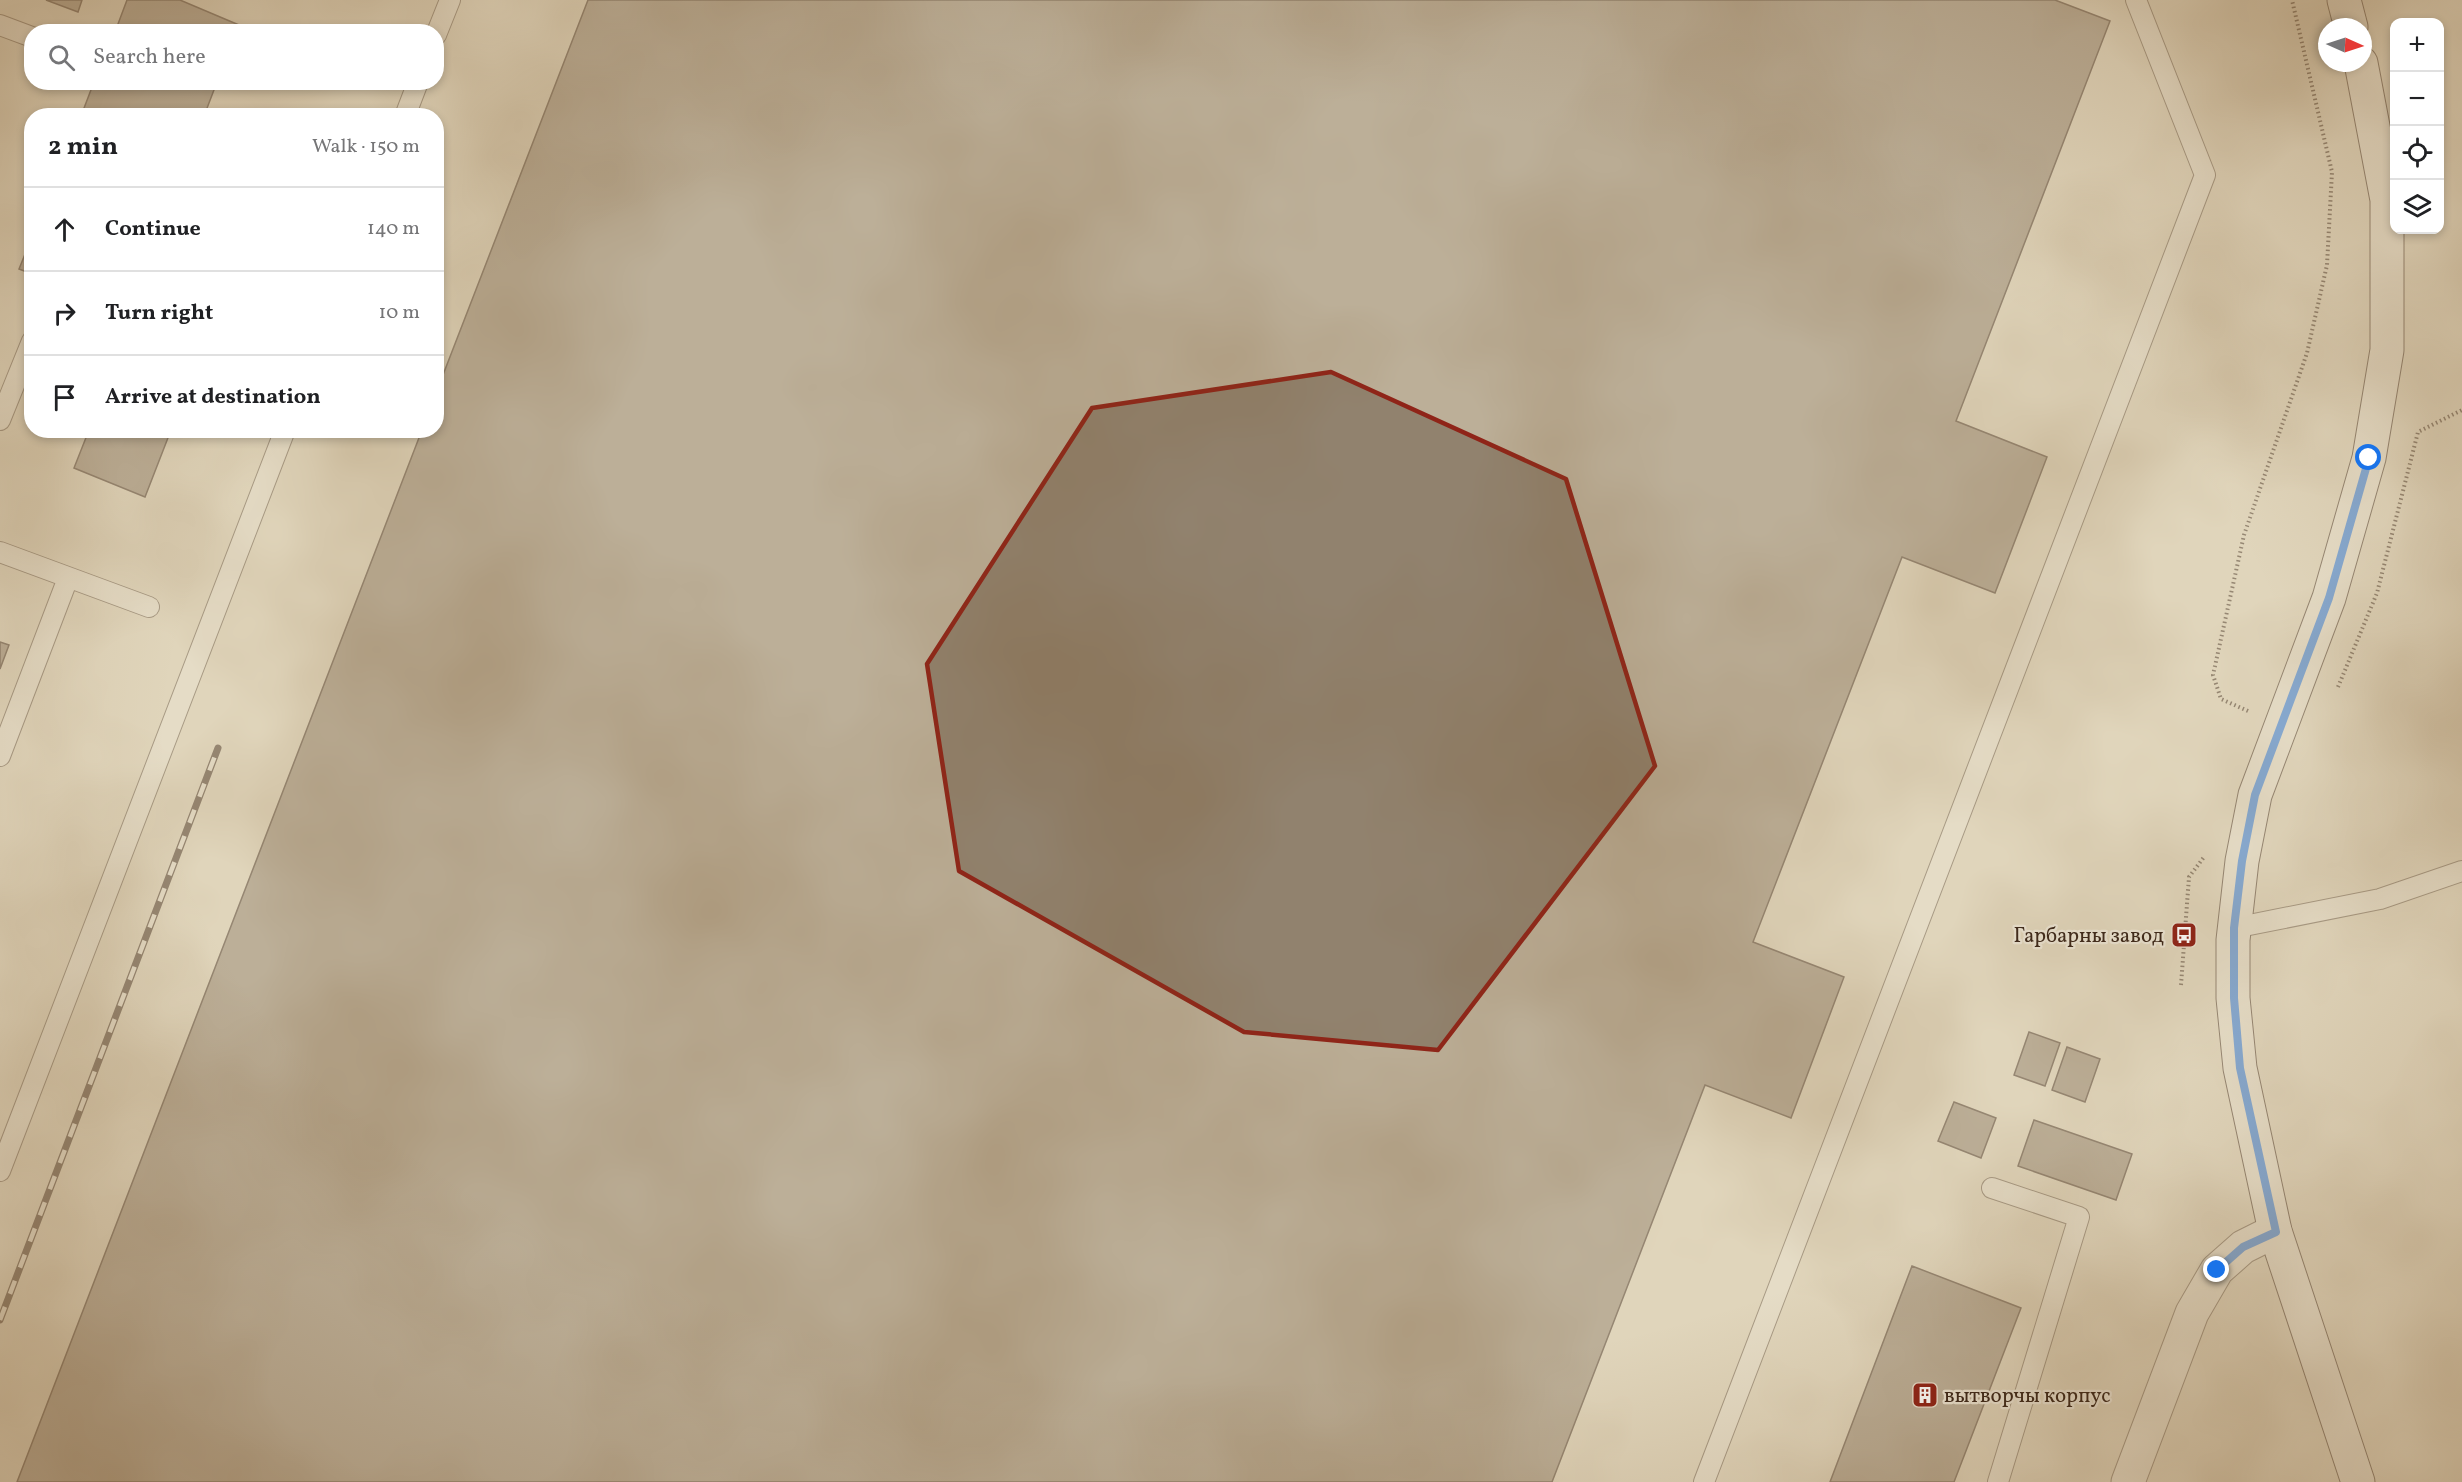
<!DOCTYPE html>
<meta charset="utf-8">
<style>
:root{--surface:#fff;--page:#f6f6f6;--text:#202124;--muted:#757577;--line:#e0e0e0}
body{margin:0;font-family:Vollkorn,serif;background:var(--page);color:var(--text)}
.controls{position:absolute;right:18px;top:18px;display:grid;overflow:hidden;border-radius:12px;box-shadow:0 3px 9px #0003}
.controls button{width:54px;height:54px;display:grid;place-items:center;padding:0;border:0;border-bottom:2px solid var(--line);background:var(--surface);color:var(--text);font:30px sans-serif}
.compass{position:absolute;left:2318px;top:18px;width:54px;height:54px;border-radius:50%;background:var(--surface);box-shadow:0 3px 9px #0003;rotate:93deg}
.stop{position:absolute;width:18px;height:18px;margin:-14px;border:4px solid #1a73e8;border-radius:50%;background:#fff}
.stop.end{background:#1a73e8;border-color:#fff;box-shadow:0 2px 6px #0008}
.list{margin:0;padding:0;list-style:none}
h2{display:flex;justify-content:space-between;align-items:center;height:78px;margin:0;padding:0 24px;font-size:26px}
h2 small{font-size:20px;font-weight:400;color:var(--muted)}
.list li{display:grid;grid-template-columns:39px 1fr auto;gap:18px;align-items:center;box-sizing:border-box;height:84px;padding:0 24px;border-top:2px solid var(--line)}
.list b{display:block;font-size:22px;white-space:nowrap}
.list em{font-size:20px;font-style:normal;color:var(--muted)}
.icon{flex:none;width:33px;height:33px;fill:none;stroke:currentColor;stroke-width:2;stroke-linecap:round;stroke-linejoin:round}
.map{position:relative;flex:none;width:2462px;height:1482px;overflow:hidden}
.search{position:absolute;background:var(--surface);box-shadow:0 3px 9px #0003;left:24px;top:24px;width:420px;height:66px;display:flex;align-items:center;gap:15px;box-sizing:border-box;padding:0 21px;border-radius:24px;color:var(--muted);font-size:22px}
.panel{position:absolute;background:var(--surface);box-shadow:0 3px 9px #0003;left:24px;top:108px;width:420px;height:330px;border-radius:24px}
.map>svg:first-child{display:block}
</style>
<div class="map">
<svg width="2462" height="1482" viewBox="0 0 2462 1482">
<rect width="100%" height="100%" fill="#e0d6bb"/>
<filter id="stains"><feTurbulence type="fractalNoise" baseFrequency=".00333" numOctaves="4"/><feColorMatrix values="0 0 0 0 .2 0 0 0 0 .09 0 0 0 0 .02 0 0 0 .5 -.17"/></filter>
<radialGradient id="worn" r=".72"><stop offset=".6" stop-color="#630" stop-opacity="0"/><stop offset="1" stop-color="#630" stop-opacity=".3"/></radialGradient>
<g fill="#91826e" stroke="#3c281b" stroke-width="1.5">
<polygon points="46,0 82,0 78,12"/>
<polygon points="127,0 180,0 239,25 237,32 115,32"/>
<polygon points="588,0 2055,0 2110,21 1956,421 2047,457 1995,593 1902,557 1753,942 1844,977 1791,1118 1705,1085 1552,1482 17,1482 422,430 436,430 436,393"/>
<polygon points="94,82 217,82 204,116 81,116"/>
<polygon points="32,237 32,274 19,269"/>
<polygon points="89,430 171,430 145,497 74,468"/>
<polygon points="0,642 9,645 0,669"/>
<polygon points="2029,1032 2060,1043 2045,1086 2014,1075"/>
<polygon points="2067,1047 2100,1059 2085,1102 2052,1090"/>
<polygon points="1954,1102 1996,1118 1981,1158 1938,1141"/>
<polygon points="2034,1120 2132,1154 2116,1200 2018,1166"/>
<polygon points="1912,1266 2021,1308 1954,1482 1830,1482"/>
</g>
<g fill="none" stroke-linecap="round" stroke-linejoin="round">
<g stroke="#655443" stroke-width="22">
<g id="lane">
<polyline points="0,25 32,37"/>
<polyline points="436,35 450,0"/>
<polyline points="405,116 418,82"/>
<polyline points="0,420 32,341"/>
<polyline points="0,552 149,607"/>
<polyline points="0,756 68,578"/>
<polyline points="2234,928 2380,899 2462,871"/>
<polyline points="0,1171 285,430"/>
<polyline points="1992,1188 2079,1217 1998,1482"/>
<polyline points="1704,1482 2205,175 2136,0"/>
</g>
</g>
<g stroke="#655443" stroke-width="35">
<polyline id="street" points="2128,1482 2192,1313 2217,1270 2243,1247 2275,1231"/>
</g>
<g stroke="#3c281b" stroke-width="35">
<g id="secondary">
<polyline points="2344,0 2351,27"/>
<polyline points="2358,1482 2275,1231 2240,1068 2233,998 2233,940 2242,861 2255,795 2329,598 2369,458 2387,350 2387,200 2361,63"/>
</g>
</g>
<g stroke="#3c281b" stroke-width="4" stroke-dasharray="1.5 3" stroke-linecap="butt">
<polyline points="2338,687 2377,593 2418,432 2462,410"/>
<polyline points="2248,711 2221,699 2213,675 2244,535 2307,353 2327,265 2332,172 2292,0"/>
<polyline points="2181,985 2189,877 2204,857"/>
</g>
<use href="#lane" stroke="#ebe4d3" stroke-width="20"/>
<use href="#street" stroke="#ebe4d3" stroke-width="33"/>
<use href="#secondary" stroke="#ebe4d3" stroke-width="33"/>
<g stroke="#3c281b" stroke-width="7">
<polyline id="rail" points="0,1320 218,748"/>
</g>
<use href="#rail" stroke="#ebe4d3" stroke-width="4.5" stroke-dasharray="14" stroke-linecap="butt"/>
</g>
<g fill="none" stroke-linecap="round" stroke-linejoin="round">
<polyline stroke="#1a73e8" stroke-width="8" points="2217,1270 2243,1247 2276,1232 2240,1068 2234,998 2234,928 2242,861 2255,795 2329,598 2369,458"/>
</g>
<path d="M0 0H2462V1482H0ZM1331,372L1566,479L1655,766L1438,1050L1244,1032L959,871L927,664L1092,408Z" fill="#e0d6bb" fill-opacity=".55" fill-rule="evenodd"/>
<path fill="none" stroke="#8f2418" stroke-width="4.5" stroke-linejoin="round" d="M1331,372L1566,479L1655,766L1438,1050L1244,1032L959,871L927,664L1092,408Z"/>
<defs>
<g id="bus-square" transform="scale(1.35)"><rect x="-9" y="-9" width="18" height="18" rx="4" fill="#8f2418" stroke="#ebe4d3"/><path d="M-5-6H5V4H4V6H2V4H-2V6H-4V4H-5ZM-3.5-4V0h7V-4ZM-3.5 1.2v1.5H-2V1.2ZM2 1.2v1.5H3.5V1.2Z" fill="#fff"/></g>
<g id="building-square" transform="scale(1.35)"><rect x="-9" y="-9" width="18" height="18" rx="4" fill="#8f2418" stroke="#ebe4d3"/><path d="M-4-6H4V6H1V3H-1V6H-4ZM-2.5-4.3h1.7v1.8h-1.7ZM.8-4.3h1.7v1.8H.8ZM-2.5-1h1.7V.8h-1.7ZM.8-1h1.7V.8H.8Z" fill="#fff"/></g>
</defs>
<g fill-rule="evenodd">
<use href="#bus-square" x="2184" y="935"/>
<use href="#building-square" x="1925" y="1395"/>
</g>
<g text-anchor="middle" stroke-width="4.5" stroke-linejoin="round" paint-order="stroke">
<g font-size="21" fill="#3c281b" stroke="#ebe4d3" text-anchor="end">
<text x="2164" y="942">Гарбарны завод</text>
<text x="1944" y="1402" text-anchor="start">вытворчы корпус</text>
</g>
</g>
<rect width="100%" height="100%" filter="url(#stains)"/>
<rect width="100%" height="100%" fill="url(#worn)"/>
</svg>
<div class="controls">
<button>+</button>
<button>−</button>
<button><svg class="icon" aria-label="locate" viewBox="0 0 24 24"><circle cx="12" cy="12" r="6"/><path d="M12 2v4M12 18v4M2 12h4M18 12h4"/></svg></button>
<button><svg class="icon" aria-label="layers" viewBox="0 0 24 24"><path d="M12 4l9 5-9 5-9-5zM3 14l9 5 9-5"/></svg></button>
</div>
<svg class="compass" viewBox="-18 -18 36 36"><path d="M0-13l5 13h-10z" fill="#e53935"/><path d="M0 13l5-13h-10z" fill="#757577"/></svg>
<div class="stop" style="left:2369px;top:458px"></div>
<div class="stop end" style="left:2217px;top:1270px"></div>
<div class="search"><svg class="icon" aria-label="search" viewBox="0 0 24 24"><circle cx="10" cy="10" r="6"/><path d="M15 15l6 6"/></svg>Search here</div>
<section class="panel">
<h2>2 min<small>Walk · 150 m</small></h2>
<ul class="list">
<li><svg class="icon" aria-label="ahead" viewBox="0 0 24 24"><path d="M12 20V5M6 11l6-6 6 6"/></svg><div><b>Continue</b></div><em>140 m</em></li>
<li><svg class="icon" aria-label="right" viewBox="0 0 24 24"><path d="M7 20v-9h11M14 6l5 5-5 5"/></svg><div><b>Turn right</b></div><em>10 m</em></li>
<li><svg class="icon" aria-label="arrive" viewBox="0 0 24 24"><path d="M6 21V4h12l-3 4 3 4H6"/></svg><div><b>Arrive at destination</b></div></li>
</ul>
</section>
</div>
